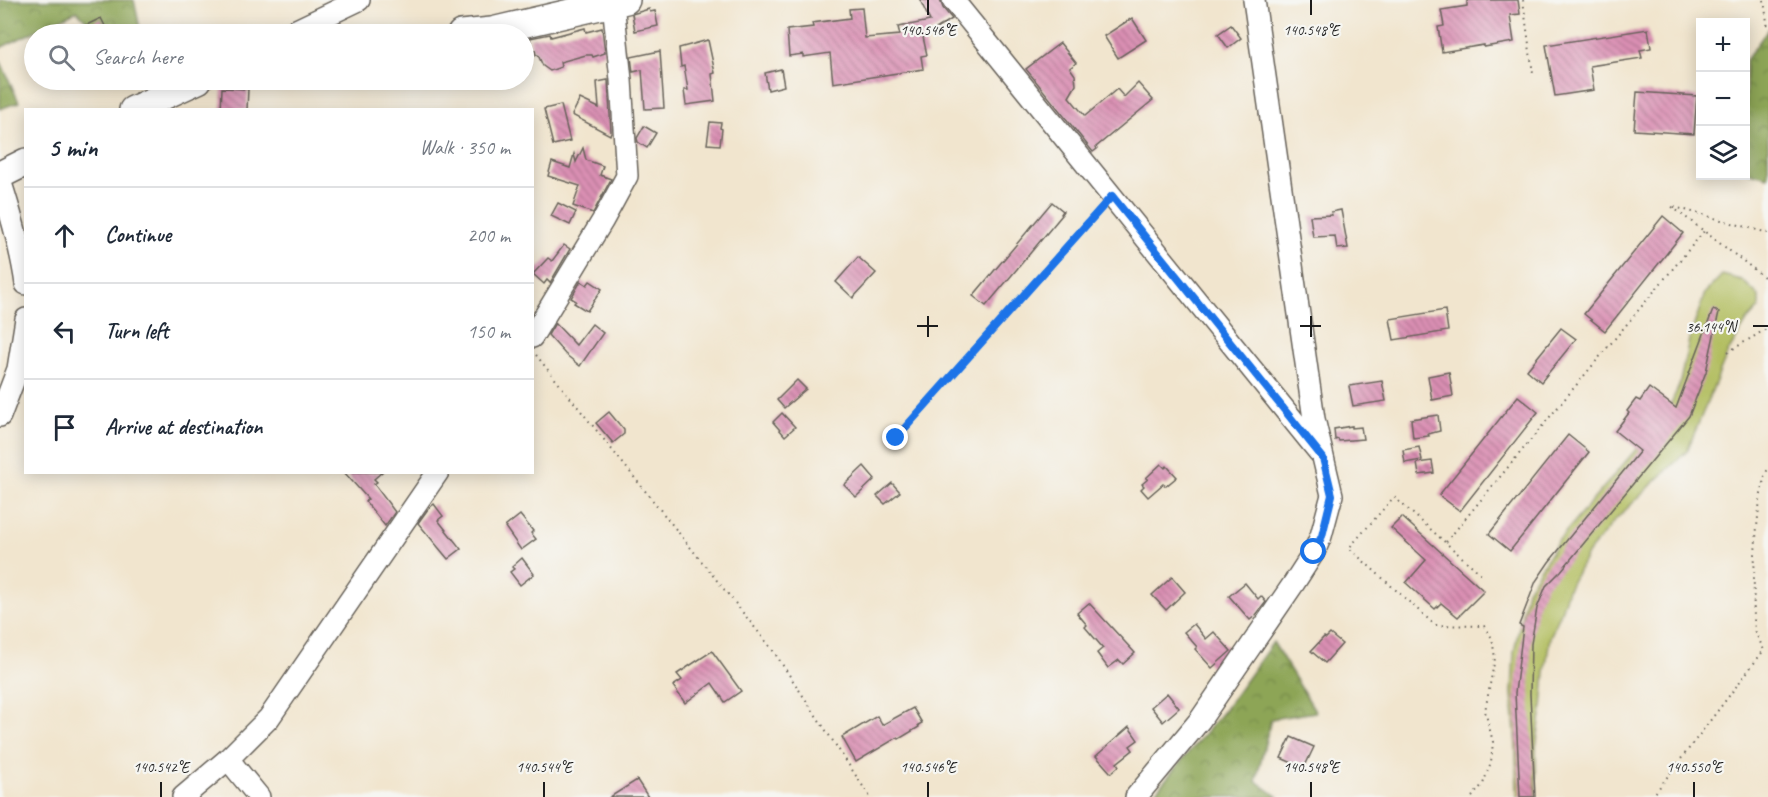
<!DOCTYPE html>
<meta charset="utf-8">
<style>
:root{--surface:#fff;--page:#f6f6f7;--text:#1f2937;--muted:#747a83;--line:#e0e1e3}
body{margin:0;font-family:Caveat,sans-serif;background:var(--page);color:var(--text)}
.controls{position:absolute;right:18px;top:18px;display:grid;overflow:hidden;border-radius:0px;box-shadow:0 3px 15px #0003}
.controls button{width:54px;height:54px;display:grid;place-items:center;padding:0;border:0;border-bottom:2px solid var(--line);background:var(--surface);color:var(--text);font:30px sans-serif}
.stop{position:absolute;width:18px;height:18px;margin:-14px;border:4px solid #1a73e8;border-radius:50%;background:#fff}
.stop.end{background:#1a73e8;border-color:#fff;box-shadow:0 2px 6px #0008}
.list{margin:0;padding:0;list-style:none}
h2{display:flex;justify-content:space-between;align-items:center;height:78px;margin:0;padding:0 24px;font-size:26px}
h2 small{font-size:20px;font-weight:400;color:var(--muted)}
.list li{display:grid;grid-template-columns:39px 1fr auto;gap:18px;align-items:center;box-sizing:border-box;height:96px;padding:0 24px;border-top:2px solid var(--line)}
.list b{display:block;font-size:22px;white-space:nowrap}
.list em{font-size:20px;font-style:normal;color:var(--muted)}
.icon{flex:none;width:33px;height:33px;fill:none;stroke:currentColor;stroke-width:2;stroke-linecap:round;stroke-linejoin:round}
.map{position:relative;flex:none;width:1768px;height:797px;overflow:hidden}
.search{position:absolute;background:var(--surface);box-shadow:0 3px 15px #0003;left:24px;top:24px;width:510px;height:66px;display:flex;align-items:center;gap:15px;box-sizing:border-box;padding:0 21px;border-radius:33px;color:var(--muted);font-size:22px}
.panel{position:absolute;background:var(--surface);box-shadow:0 3px 15px #0003;left:24px;top:108px;width:510px;height:366px;border-radius:0px}
.map>svg:first-child{display:block}
</style>
<div class="map">
<svg width="1768" height="797" viewBox="0 0 1768 797">
<defs>
<pattern id="forest-crowns" width="20" height="18" patternUnits="userSpaceOnUse" patternTransform="scale(1.5)"><rect width="20" height="18" fill="#8da556"/><path d="M2 6a3 3 0 1 1 6 0M12 15a3 3 0 1 1 6 0" fill="none" stroke="#728646"/></pattern>
<pattern id="building-back-hatch" width="6" height="6" patternUnits="userSpaceOnUse" patternTransform="scale(1.5)"><rect width="6" height="6" fill="#da8fb3"/><path d="M-1 5l2 2M0 0l6 6M5-1l2 2" fill="none" stroke="#b07491"/></pattern>
</defs>
<rect width="100%" height="100%" fill="#f6f6f2"/>
<filter id="ink" filterUnits="userSpaceOnUse"><feTurbulence type="fractalNoise" baseFrequency=".0167" numOctaves="2"/><feDisplacementMap in="SourceGraphic" scale="12" xChannelSelector="R" yChannelSelector="G"/><feConvolveMatrix kernelMatrix="1 2 1 2 8 2 1 2 1" color-interpolation-filters="sRGB"/></filter>
<filter id="wash" filterUnits="userSpaceOnUse"><feTurbulence type="fractalNoise" baseFrequency=".008" numOctaves="4" result="noise"/><feDisplacementMap in="SourceGraphic" scale="24" xChannelSelector="R" yChannelSelector="G"/><feGaussianBlur stdDeviation="1.35" result="paint"/><feColorMatrix in="noise" values="0 0 0 0 0 0 0 0 0 0 0 0 0 0 0 0 0 1.4 0 .05"/><feComposite in="paint" operator="in"/></filter>
<g filter="url(#wash)">
<rect width="100%" height="100%" fill="#f1e5ce"/>
<g fill="url(#forest-crowns)" stroke="#546039" stroke-width="1.5">
<polygon points="0,0 134,0 141,33 139,34 99,34 77,11 0,48"/>
<polygon points="1768,29 1768,177 1746,171 1746,60"/>
<polygon points="0,60 19,102 0,109"/>
<polygon points="1273,642 1316,712 1271,719 1256,781 1278,797 1151,797 1225,709"/>
</g>
<polygon fill="#b2be60" stroke="#676d3e" stroke-width="1.5" points="1722,275 1742,280 1759,296 1759,308 1747,321 1728,352 1687,451 1615,520 1588,553 1568,589 1560,615 1550,637 1545,672 1542,709 1536,747 1536,797 1517,797 1516,747 1512,693 1514,652 1527,590 1558,541 1655,427 1670,405 1679,386 1689,340 1705,293"/>
<g id="blocks">
<g fill="url(#building-back-hatch)">
<polygon points="920,0 940,0 943,8 952,19 923,37 927,55 921,56 923,69 833,83 830,53 803,57 803,54 789,56 787,30 813,27 812,23 850,18 849,9 862,8 865,38 900,35 898,27 930,21"/>
<polygon points="1467,0 1518,0 1520,14 1510,15 1514,42 1484,47 1484,45 1442,52 1438,27 1444,26 1441,10 1467,6"/>
<polygon points="649,9 650,12 655,11 658,26 635,31 632,14"/>
<polygon points="101,18 106,28 93,34 68,34"/>
<polygon points="1132,18 1146,40 1118,58 1104,36"/>
<polygon points="1231,25 1241,38 1228,48 1218,34"/>
<polygon points="585,28 586,32 602,28 605,53 593,57 592,55 586,55 560,62 561,67 550,71 543,66 538,55 536,55 535,50 532,50 530,38 550,34 551,37"/>
<polygon points="1648,29 1651,48 1640,50 1642,58 1590,66 1594,90 1555,96 1546,45"/>
<polygon points="708,40 715,73 712,74 715,101 686,105 684,90 688,90 684,66 681,67 679,48"/>
<polygon points="1060,43 1076,63 1070,68 1075,75 1076,85 1069,97 1085,116 1117,89 1124,97 1138,83 1153,100 1096,147 1097,149 1093,152 1026,69"/>
<polygon points="660,51 664,108 645,109 642,70 633,72 631,57"/>
<polygon points="781,69 784,86 768,90 765,73"/>
<polygon points="608,80 611,132 610,135 572,115 580,99 599,108 597,82"/>
<polygon points="222,88 248,89 247,110 221,110"/>
<polygon points="1637,92 1697,96 1694,134 1634,130"/>
<polygon points="561,105 570,141 553,145 544,109"/>
<polygon points="710,122 721,123 720,128 722,129 720,145 707,144"/>
<polygon points="644,126 656,133 647,148 638,142 637,138"/>
<polygon points="583,148 586,160 603,166 600,175 611,179 593,213 573,206 580,186 548,176 552,162 570,168 574,154 576,162"/>
<polygon points="1052,202 1063,211 1061,214 1062,215 986,306 973,296"/>
<polygon points="558,203 576,212 570,225 551,216"/>
<polygon points="1341,210 1348,248 1337,249 1335,236 1313,237 1310,216 1332,215 1331,212"/>
<polygon points="1663,216 1683,233 1605,331 1584,314"/>
<polygon points="564,245 570,249 550,283 547,280 544,284 533,274 548,258 552,261"/>
<polygon points="858,257 876,273 853,298 836,282"/>
<polygon points="581,281 587,285 590,281 602,289 587,311 574,303 576,301 571,298"/>
<polygon points="1445,310 1448,331 1394,340 1390,319"/>
<polygon points="1713,310 1719,312 1706,372 1689,416 1561,571 1546,586 1537,608 1531,644 1530,694 1535,797 1520,797 1515,693 1523,627 1519,625 1536,581 1549,562 1640,451 1615,431 1629,413 1627,411 1636,399 1640,401 1649,388 1676,408"/>
<polygon points="555,323 576,345 592,324 603,333 580,366 565,354 548,335"/>
<polygon points="1561,328 1576,339 1541,382 1527,370"/>
<polygon points="1449,372 1453,396 1432,400 1428,376"/>
<polygon points="797,380 806,389 784,408 777,400"/>
<polygon points="1382,381 1386,401 1353,406 1349,386"/>
<polygon points="1518,396 1538,412 1460,511 1439,495"/>
<polygon points="609,412 624,430 624,434 613,443 596,423"/>
<polygon points="782,413 795,427 785,436 773,422"/>
<polygon points="1438,415 1440,431 1428,434 1429,436 1413,438 1411,419"/>
<polygon points="1352,426 1352,428 1361,427 1363,439 1339,441 1338,439 1335,440 1334,429"/>
<polygon points="1568,435 1589,452 1510,551 1489,534"/>
<polygon points="1419,447 1422,460 1405,463 1403,450"/>
<polygon points="1432,461 1434,473 1419,475 1417,463"/>
<polygon points="1161,464 1165,468 1167,466 1177,477 1166,486 1163,484 1148,497 1141,489 1144,486 1142,484 1148,479 1146,478"/>
<polygon points="864,466 875,479 856,497 844,485"/>
<polygon points="344,472 382,472 374,479 377,482 374,484 395,512 385,526 365,501 368,499"/>
<polygon points="892,483 900,492 885,504 877,496"/>
<polygon points="434,504 443,516 438,520 461,549 448,559 418,523 428,509"/>
<polygon points="520,515 533,531 531,533 536,539 521,550 505,527"/>
<polygon points="1402,517 1484,591 1458,617 1441,603 1435,609 1406,583 1426,560 1391,528"/>
<polygon points="522,558 534,574 520,585 510,572 514,569 512,567"/>
<polygon points="1172,577 1185,592 1166,610 1152,595"/>
<polygon points="1245,583 1258,599 1261,596 1266,602 1256,615 1250,620 1229,596"/>
<polygon points="1089,603 1135,653 1123,664 1119,660 1108,668 1097,653 1103,648 1085,627 1087,625 1077,613"/>
<polygon points="1194,624 1206,639 1214,632 1231,651 1212,668 1195,649 1197,647 1184,632"/>
<polygon points="1330,634 1342,644 1325,663 1311,651 1324,637 1326,638"/>
<polygon points="712,651 741,691 725,702 712,683 685,703 673,686 682,680 677,674"/>
<polygon points="1167,693 1179,708 1163,722 1151,707"/>
<polygon points="913,708 922,723 918,725 919,727 899,739 898,737 856,762 842,737 877,716 882,725"/>
<polygon points="1129,727 1138,740 1130,746 1133,750 1117,763 1119,766 1111,773 1096,756"/>
<polygon points="1291,737 1314,747 1304,768 1281,758"/>
<polygon points="637,780 648,797 610,797"/>
</g>
</g>
</g>
<g filter="url(#ink)">
<use href="#blocks" fill-opacity="0" stroke="#67625a" stroke-width="1.5"/>
<g fill="none" stroke-linecap="round" stroke-linejoin="round">
<g stroke="#67625a" stroke-width="24">
<g id="minor">
<polyline points="953,0 1319,452"/>
<polyline points="288,34 359,0"/>
<path d="M0,180C11,214 21,248 26,284"/>
<polyline points="532,337 603,220 627,176 621,80 613,3"/>
<polyline points="0,416 18,369 26,319"/>
<polyline points="228,759 259,797"/>
<polyline points="183,797 228,759 269,718 438,472"/>
<polyline points="1136,797 1200,720 1294,583 1314,552 1321,536 1332,495 1314,419 1254,0"/>
</g>
</g>
<g stroke="#67625a" stroke-width="30">
<g id="major">
<polyline points="461,34 492,31 626,0"/>
<polyline points="133,110 198,80"/>
<polyline points="0,175 26,162"/>
</g>
</g>
<g stroke="#67625a" stroke-width="2" stroke-dasharray="1.5 4.5" stroke-linecap="butt">
<polyline points="1523,0 1533,74"/>
<polyline points="1764,0 1768,29"/>
<polyline points="1768,233 1671,206 1768,280"/>
<polyline points="1728,352 1768,328"/>
<polyline points="536,355 772,649 870,797"/>
<polyline points="896,438 1100,209"/>
<polyline points="1446,542 1705,230"/>
<polyline points="1472,797 1483,784 1491,762 1493,742 1485,711 1495,658 1492,638 1484,626 1435,625 1349,548 1394,497 1481,574"/>
<path d="M1652,797L1764,650C1761,643 1756,636 1755,629C1751,603 1756,488 1768,469"/>
</g>
<use href="#minor" stroke="#fff" stroke-width="21"/>
<use href="#major" stroke="#fff" stroke-width="27"/>
</g>
</g>
<g fill="none" stroke-linecap="round" stroke-linejoin="round" filter="url(#ink)">
<polyline stroke="#1a73e8" stroke-width="8" points="896,438 1112,196 1323,458 1332,495 1322,536 1314,552"/>
</g>
<path fill="none" stroke="#1c1c1c" stroke-width="2" d="M928,0V15M1311,0V15M928,316V337M1311,316V337M917,326H938M1300,326H1321M1753,326H1768M161,782V797M544,782V797M928,782V797M1311,782V797M1694,782V797"/>
<g font-size="15" text-anchor="middle" fill="#1c1c1c" stroke="#f6f6f2" stroke-width="4.5" stroke-linejoin="round" paint-order="stroke">
<text x="928" y="35">140.546°E</text>
<text x="1311" y="35">140.548°E</text>
<text x="1711" y="332">36.144°N</text>
<text x="161" y="772">140.542°E</text>
<text x="544" y="772">140.544°E</text>
<text x="928" y="772">140.546°E</text>
<text x="1311" y="772">140.548°E</text>
<text x="1694" y="772">140.550°E</text>
</g>
</svg>
<div class="controls">
<button>+</button>
<button>−</button>
<button><svg class="icon" aria-label="layers" viewBox="0 0 24 24"><path d="M12 4l9 5-9 5-9-5zM3 14l9 5 9-5"/></svg></button>
</div>
<div class="stop" style="left:1314px;top:552px"></div>
<div class="stop end" style="left:896px;top:438px"></div>
<div class="search"><svg class="icon" aria-label="search" viewBox="0 0 24 24"><circle cx="10" cy="10" r="6"/><path d="M15 15l6 6"/></svg>Search here</div>
<section class="panel">
<h2>5 min<small>Walk · 350 m</small></h2>
<ul class="list">
<li><svg class="icon" aria-label="ahead" viewBox="0 0 24 24"><path d="M12 20V5M6 11l6-6 6 6"/></svg><div><b>Continue</b></div><em>200 m</em></li>
<li><svg class="icon" aria-label="left" viewBox="0 0 24 24"><path d="M17 20v-9H6M10 6l-5 5 5 5"/></svg><div><b>Turn left</b></div><em>150 m</em></li>
<li><svg class="icon" aria-label="arrive" viewBox="0 0 24 24"><path d="M6 21V4h12l-3 4 3 4H6"/></svg><div><b>Arrive at destination</b></div></li>
</ul>
</section>
</div>
